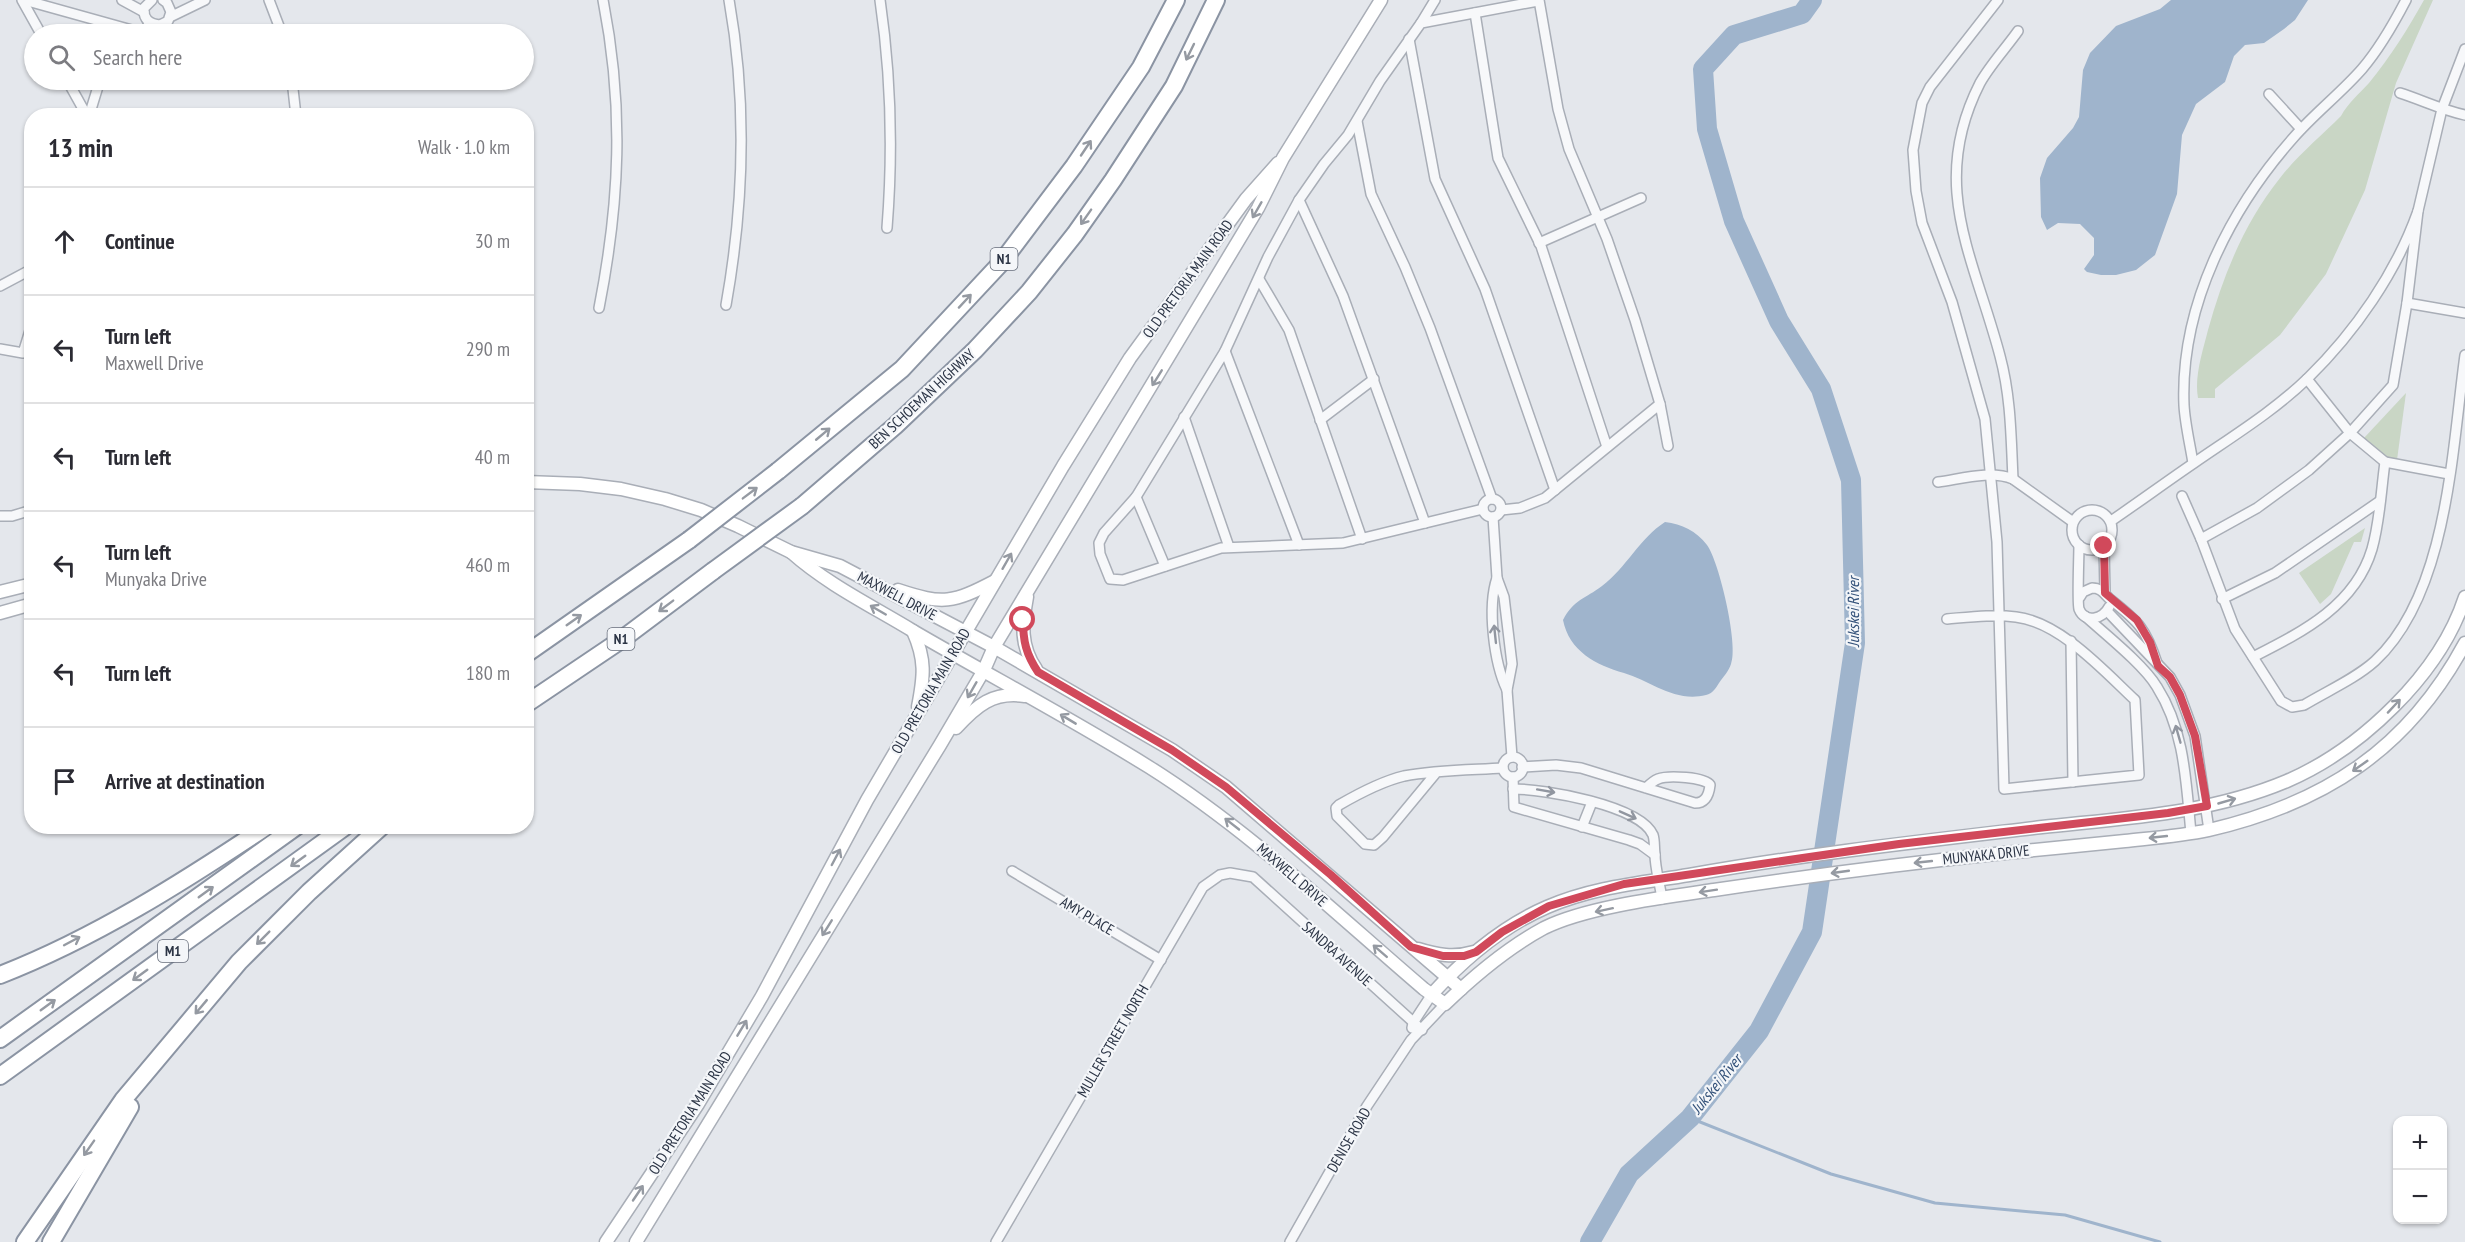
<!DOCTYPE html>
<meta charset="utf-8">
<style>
:root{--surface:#fff;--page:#f2f2f3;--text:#2b2b33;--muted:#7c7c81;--line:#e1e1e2}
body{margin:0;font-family:"PT Sans Narrow",sans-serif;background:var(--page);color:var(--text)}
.controls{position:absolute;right:18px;bottom:18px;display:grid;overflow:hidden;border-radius:12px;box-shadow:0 2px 4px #0004}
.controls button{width:54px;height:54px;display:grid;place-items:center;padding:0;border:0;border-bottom:2px solid var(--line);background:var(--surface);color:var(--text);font:30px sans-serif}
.stop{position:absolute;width:18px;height:18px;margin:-14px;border:4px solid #d1495b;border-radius:50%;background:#fff}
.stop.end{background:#d1495b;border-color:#fff;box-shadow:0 2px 6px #0008}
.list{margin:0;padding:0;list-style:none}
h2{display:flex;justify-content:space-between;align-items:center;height:78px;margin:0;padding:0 24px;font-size:26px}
h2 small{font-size:20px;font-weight:400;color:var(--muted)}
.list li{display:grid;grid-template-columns:39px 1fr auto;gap:18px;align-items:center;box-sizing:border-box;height:108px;padding:0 24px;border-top:2px solid var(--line)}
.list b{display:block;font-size:22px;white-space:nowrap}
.list p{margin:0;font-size:20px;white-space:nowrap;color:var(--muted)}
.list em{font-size:20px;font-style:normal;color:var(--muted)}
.icon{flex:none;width:33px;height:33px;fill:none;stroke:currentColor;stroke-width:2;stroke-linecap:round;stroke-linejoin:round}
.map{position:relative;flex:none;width:2465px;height:1242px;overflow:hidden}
.search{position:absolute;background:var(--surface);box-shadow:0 2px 4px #0004;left:24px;top:24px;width:510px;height:66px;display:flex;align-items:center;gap:15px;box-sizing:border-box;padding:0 21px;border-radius:33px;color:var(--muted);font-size:22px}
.panel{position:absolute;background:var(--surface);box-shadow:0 2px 4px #0004;left:24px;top:108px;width:510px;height:726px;border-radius:24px}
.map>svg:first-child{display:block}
</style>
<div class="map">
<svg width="2465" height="1242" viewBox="0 0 2465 1242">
<rect width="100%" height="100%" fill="#e4e7ec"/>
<g fill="#c9d6c5">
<path d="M2424,0H2433L2396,83L2365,190L2326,274L2280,335L2215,389V398H2198C2194,377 2203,350 2208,330C2223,276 2244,223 2280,178C2298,155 2321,136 2341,116C2348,103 2359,94 2369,83C2390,57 2408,29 2424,0Z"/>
<polygon points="2406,393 2397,460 2386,458 2364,438"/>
<polygon points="2365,528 2361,542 2354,542 2331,594 2320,604 2299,573"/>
</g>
<g fill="#9fb4cc">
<polygon points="2171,0 2308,0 2295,20 2284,29 2264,43 2245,45 2234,56 2225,82 2196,104 2182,135 2177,194 2155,255 2136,270 2116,275 2101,275 2087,272 2084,269 2094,255 2094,238 2080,224 2058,223 2047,230 2041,217 2040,178 2047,158 2073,128 2079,117 2083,70 2090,53 2116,26 2160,9"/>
<path d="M1665,522C1682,524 1696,531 1707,545C1719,561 1739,646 1731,664C1729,671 1723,677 1719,683C1715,689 1713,693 1706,695C1675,703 1651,681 1624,673C1596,665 1569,651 1563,620C1574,599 1585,599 1602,586C1626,568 1640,538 1665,522Z"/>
</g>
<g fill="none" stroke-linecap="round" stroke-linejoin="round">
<polyline stroke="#9fb4cc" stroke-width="3" points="1690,1118 1831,1174 1935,1203 2065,1215 2160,1242"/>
<polyline stroke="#9fb4cc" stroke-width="20" points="1590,1242 1629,1174 1690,1118 1759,1031 1812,932 1855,643 1851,480 1821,389 1779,321 1734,221 1707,129 1703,69 1734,35 1802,14 1812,0"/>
<g stroke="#a9aeb7" stroke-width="12">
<g id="minor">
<polyline points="22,0 41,34"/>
<polyline points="24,0 139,32 144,31 150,23"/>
<polyline points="122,0 144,12"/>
<path d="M152,0L144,8C143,19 149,24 160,25L168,21L171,12L167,3L163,0"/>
<polyline points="269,0 282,34"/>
<path d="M880,0C891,75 893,152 887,228"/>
<polyline points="1539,0 1558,109 1569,149 1607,239 1635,320 1660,404 1668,446"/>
<polyline points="1475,13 1498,158 1541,246 1607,447"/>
<polyline points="170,17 205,0"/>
<polyline points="1421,23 1435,0"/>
<polyline points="1409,39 1435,179 1485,289 1555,490"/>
<polyline points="67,80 87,116"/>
<polyline points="292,80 296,116"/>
<path d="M2400,93C2422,100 2442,110 2465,115"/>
<polyline points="2269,94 2301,129"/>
<polyline points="89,116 100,80"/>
<polyline points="1357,121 1371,194 1405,267 1430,328 1492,499"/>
<polyline points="1299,200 1343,296 1425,523"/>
<polyline points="2418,211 2442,109 2465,49"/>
<polyline points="1539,243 1641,198"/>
<polyline points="1259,279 1289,330 1362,539"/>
<polyline points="0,286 32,269"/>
<polyline points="2407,303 2465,313"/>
<path d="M726,305C744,204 747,101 729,0"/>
<path d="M599,308C620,201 624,107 603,0"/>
<polyline points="0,349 23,353 32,324"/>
<polyline points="1225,351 1299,545"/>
<polyline points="2307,379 2350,433 2385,462 2449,474"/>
<polyline points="1184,417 1229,547"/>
<polyline points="1320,420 1374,379"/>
<path d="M2193,463C2190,444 2185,424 2184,405C2180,306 2230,209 2294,137C2315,113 2341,93 2362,69C2380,48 2393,25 2406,0"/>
<path d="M2013,479C2011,437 2011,397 2000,356C1974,257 1928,185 1980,83C1990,65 2006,48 2018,31"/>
<path d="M1938,482C1961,479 1990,470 2013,479L2073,522"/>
<path d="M2182,496L2201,539L2235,629L2281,701L2292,707L2304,705C2327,691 2355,679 2375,661C2448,593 2452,449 2465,355"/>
<polyline points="1136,497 1165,566"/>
<circle cx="1492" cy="508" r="9"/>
<polyline points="1483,509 1343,543 1221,548 1123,580 1110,579 1100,554 1099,543 1104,533 1136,497 1225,351 1268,257 1299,200 1324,164 1348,135 1380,81 1421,23 1538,1"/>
<polyline points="1501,510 1520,508 1545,498 1660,404"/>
<circle cx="2092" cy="530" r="20"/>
<polyline points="0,516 12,516 32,510"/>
<polyline points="1493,517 1497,578 1504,597 1512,664 1507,690 1512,757"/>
<path d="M2111,521C2139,502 2166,482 2194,463C2233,436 2274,411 2308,378C2355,332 2396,273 2418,211L2407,303L2393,385L2350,433L2309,470L2257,508L2201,539"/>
<path d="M2079,545C2079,557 2077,602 2079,609C2085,624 2103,619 2109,607"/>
<polyline points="2104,546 2105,593"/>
<path d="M1497,578C1487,607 1494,663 1507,690"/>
<path d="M2080,597L2083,592L2092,588C2102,588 2104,594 2111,600C2139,622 2146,629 2157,663"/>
<polyline points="2222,599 2275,573 2380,501"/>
<polyline points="2107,611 2170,677 2180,695 2195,736 2209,830"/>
<path d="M2085,616C2105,634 2144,665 2157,687C2185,731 2186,783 2191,833"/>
<path d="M1947,619C1970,617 1993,614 2016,617C2060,622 2104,671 2135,700L2139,775L2004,789L1997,542L1985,419L1952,302L1922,223L1916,191L1913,150L1922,103L1930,87L1998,0"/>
<polyline points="2071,641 2073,782"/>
<path d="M2253,657C2302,632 2355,606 2372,549C2380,521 2381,491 2385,462"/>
<circle cx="1513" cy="767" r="10"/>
<path d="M1522,767L1556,765L1581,768L1695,803C1706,803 1709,794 1710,785C1705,777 1668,775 1658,779C1653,781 1650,784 1646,788"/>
<path d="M1436,773L1383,837L1374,845L1365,844L1337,816L1336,808L1339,805C1358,794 1383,781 1404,776C1436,770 1470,770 1503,768"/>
<polyline points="1513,777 1514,807 1629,840 1640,844 1655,855"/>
<path d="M1513,789C1544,789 1640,805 1653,835C1655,841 1654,848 1655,854C1655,869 1660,884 1662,899"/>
<polyline points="1582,827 1592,802"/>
<polyline points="1012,871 1161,960"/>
<polyline points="1412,1028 1413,1023 1432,994"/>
<polyline points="996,1242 1203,887 1220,875 1230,873 1253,877 1422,1030"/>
<polyline points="1290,1242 1367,1106 1411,1040 1445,1004"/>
</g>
</g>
<g stroke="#a9aeb7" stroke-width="15">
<g id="secondary">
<polyline points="526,482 580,484 621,489 665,499 701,510 738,526 791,552 840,566 994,647 1172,750 1226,787 1461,989"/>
<path d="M791,552C828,585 872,606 913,631C992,677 1072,719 1149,767C1249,830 1335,913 1424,989L1445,1004C1474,976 1507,948 1544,928C1586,907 1666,897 1714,890C1808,876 1901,864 1995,854C2038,850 2082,845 2125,841C2153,838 2181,836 2209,830C2325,803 2408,749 2465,643"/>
<path d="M898,590C943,605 953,603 995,581"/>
<polyline points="0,592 32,584"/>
<path d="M1027,597C1022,624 1020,646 1036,669"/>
<polyline points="0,613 32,604"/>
<path d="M913,631C926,660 924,676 918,707"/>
<path d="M956,728C976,706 993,691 1025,696"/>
<path d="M1418,949C1437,955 1454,958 1474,952"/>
<path d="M1432,994C1464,959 1503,926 1547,907C1593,887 1641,883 1689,875C1806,854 1924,841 2042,827C2125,818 2209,814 2287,781C2361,749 2440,674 2465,597"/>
<polyline points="606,1242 698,1104 762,996 867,800 1063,466 1130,358 1246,199 1278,163"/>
<polyline points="636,1242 940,745 984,670 994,647 1258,208 1283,158 1381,0"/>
</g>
</g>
<g stroke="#8b94a3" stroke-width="20">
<g id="motorway">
<polyline points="778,471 902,369 1001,263 1074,166 1141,67 1176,0"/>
<polyline points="802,506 895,426 975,350 1029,292 1075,234 1113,180 1174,86 1216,0"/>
<polyline points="526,654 689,540"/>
<polyline points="526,704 621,640 713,571"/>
<path d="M0,975C95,938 183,882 267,826"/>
<polyline points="0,1039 297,826"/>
<polyline points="0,1076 346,826"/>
<polyline points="25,1242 123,1100 202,1006 239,962 309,892 382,826"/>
<polyline points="51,1242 130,1107"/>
</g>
</g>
<use href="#minor" stroke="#f7f8fa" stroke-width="9"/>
<use href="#secondary" stroke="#fff" stroke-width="12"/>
<use href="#motorway" stroke="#fff" stroke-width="16"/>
<g stroke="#8b94a3" stroke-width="20" stroke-linecap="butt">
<g id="motorway-bridge">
<polyline points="689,540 778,471"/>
<polyline points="713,571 802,506"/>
</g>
</g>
<use href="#motorway-bridge" stroke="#fff" stroke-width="16"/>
</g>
<defs><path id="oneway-shaft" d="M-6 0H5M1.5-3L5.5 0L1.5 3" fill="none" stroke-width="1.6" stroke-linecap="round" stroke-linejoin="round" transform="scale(1.5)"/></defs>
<g stroke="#959aa2">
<use href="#oneway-shaft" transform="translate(1190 52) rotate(116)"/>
<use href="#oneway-shaft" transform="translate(1086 148) rotate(-56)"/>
<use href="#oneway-shaft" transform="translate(1257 210) rotate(120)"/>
<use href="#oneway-shaft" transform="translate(1086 217) rotate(125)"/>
<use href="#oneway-shaft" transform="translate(965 301) rotate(-47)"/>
<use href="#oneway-shaft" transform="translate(1157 378) rotate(122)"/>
<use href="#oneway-shaft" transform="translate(823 434) rotate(-40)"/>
<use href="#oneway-shaft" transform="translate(750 493) rotate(-37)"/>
<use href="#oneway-shaft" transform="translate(1007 561) rotate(-60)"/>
<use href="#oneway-shaft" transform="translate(666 606) rotate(143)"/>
<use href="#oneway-shaft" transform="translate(878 610) rotate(-150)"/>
<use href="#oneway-shaft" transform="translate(574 620) rotate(-35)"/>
<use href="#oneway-shaft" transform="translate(972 690) rotate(120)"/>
<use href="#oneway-shaft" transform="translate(2394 706) rotate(-47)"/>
<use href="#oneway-shaft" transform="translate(1068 719) rotate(-149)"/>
<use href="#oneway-shaft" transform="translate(2360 766) rotate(145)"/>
<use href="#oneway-shaft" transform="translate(2227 801) rotate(-16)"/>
<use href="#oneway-shaft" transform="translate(1232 824) rotate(-142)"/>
<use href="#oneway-shaft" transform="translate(2158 837) rotate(174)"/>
<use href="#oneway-shaft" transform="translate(836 857) rotate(-62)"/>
<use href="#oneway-shaft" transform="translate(298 861) rotate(144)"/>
<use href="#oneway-shaft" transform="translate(1923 862) rotate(174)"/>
<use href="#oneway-shaft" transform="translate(1840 872) rotate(172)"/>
<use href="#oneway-shaft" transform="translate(1708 891) rotate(171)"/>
<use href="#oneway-shaft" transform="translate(206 892) rotate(-36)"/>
<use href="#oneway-shaft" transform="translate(1604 910) rotate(168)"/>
<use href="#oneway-shaft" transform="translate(827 928) rotate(122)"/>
<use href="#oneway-shaft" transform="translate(263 938) rotate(135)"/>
<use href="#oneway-shaft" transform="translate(72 941) rotate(-28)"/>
<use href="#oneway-shaft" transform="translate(1380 951) rotate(-139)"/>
<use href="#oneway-shaft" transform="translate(140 975) rotate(144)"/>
<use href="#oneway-shaft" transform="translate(48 1005) rotate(-36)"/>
<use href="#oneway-shaft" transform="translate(201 1007) rotate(130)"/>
<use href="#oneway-shaft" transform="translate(742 1028) rotate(-59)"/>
<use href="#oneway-shaft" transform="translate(89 1148) rotate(125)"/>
<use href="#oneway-shaft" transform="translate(638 1193) rotate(-56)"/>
</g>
<g stroke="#9196a0">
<use href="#oneway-shaft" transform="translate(1495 634) rotate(-96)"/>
<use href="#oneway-shaft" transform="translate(2178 734) rotate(-106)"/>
<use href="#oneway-shaft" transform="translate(1546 791) rotate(10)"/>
<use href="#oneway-shaft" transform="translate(1628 815) rotate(24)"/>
</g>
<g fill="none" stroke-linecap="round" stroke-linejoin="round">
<path stroke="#d1495b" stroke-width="8" d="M1023,620C1023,641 1026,654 1038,672L1172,750L1226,787L1331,875L1411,947L1443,956H1464L1476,952L1502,932L1549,906L1624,884L1899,844L2168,813L2207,806L2195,736L2180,695L2170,677L2158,666L2150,642L2137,620L2105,593L2104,546"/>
</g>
<g text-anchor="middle" stroke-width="4.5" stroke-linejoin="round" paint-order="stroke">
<g fill="#f4f6f9" stroke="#676e7b" stroke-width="1.5">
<rect x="990.5" y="248" width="27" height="22" rx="4.5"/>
<rect x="607.5" y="628" width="27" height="22" rx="4.5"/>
<rect x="158" y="940" width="30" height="22" rx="4.5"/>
</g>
<g font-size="14" font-weight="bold" fill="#2b3445">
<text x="1004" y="264">N1</text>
<text x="621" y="644">N1</text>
<text x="173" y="956">M1</text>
</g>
<g font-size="15" fill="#2b3445" stroke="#f4f6f9">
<text transform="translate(1188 279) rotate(-54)" y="5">OLD PRETORIA MAIN ROAD</text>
<text transform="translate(922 399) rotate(-43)" y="5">BEN SCHOEMAN HIGHWAY</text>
<text transform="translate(897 596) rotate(28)" y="5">MAXWELL DRIVE</text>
<text transform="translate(931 691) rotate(-60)" y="5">OLD PRETORIA MAIN ROAD</text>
<text transform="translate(1986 855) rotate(-6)" y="5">MUNYAKA DRIVE</text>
<text transform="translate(1292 875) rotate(41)" y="5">MAXWELL DRIVE</text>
<text transform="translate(1087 916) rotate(31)" y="5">AMY PLACE</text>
<text transform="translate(1337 954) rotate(42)" y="5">SANDRA AVENUE</text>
<text transform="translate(1113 1041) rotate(-60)" y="5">MULLER STREET NORTH</text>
<text transform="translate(690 1113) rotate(-58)" y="5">OLD PRETORIA MAIN ROAD</text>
<text transform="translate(1349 1140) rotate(-60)" y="5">DENISE ROAD</text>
</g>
<g font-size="16" font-style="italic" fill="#34527a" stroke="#f4f6f9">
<text transform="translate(1853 612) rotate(-90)" y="6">Jukskei River</text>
<text transform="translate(1716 1084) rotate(-51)" y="6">Jukskei River</text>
</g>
</g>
</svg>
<div class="controls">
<button>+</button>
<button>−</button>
</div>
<div class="stop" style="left:1023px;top:620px"></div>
<div class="stop end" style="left:2104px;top:546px"></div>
<div class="search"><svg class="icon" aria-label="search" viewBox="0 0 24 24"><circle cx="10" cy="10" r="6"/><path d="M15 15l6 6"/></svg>Search here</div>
<section class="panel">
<h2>13 min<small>Walk · 1.0 km</small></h2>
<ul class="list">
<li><svg class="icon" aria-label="ahead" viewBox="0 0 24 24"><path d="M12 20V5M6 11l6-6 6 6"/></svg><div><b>Continue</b></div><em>30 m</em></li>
<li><svg class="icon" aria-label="left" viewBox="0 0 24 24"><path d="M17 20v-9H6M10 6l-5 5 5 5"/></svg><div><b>Turn left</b><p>Maxwell Drive</p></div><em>290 m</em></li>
<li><svg class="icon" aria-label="left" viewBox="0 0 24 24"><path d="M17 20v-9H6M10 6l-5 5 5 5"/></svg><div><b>Turn left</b></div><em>40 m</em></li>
<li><svg class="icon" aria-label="left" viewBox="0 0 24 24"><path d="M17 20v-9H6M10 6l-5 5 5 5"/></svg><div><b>Turn left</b><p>Munyaka Drive</p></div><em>460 m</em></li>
<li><svg class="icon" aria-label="left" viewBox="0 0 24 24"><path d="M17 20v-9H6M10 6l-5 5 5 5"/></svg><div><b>Turn left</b></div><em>180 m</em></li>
<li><svg class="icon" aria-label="arrive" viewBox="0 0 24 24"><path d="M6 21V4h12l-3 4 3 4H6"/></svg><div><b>Arrive at destination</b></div></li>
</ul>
</section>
</div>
